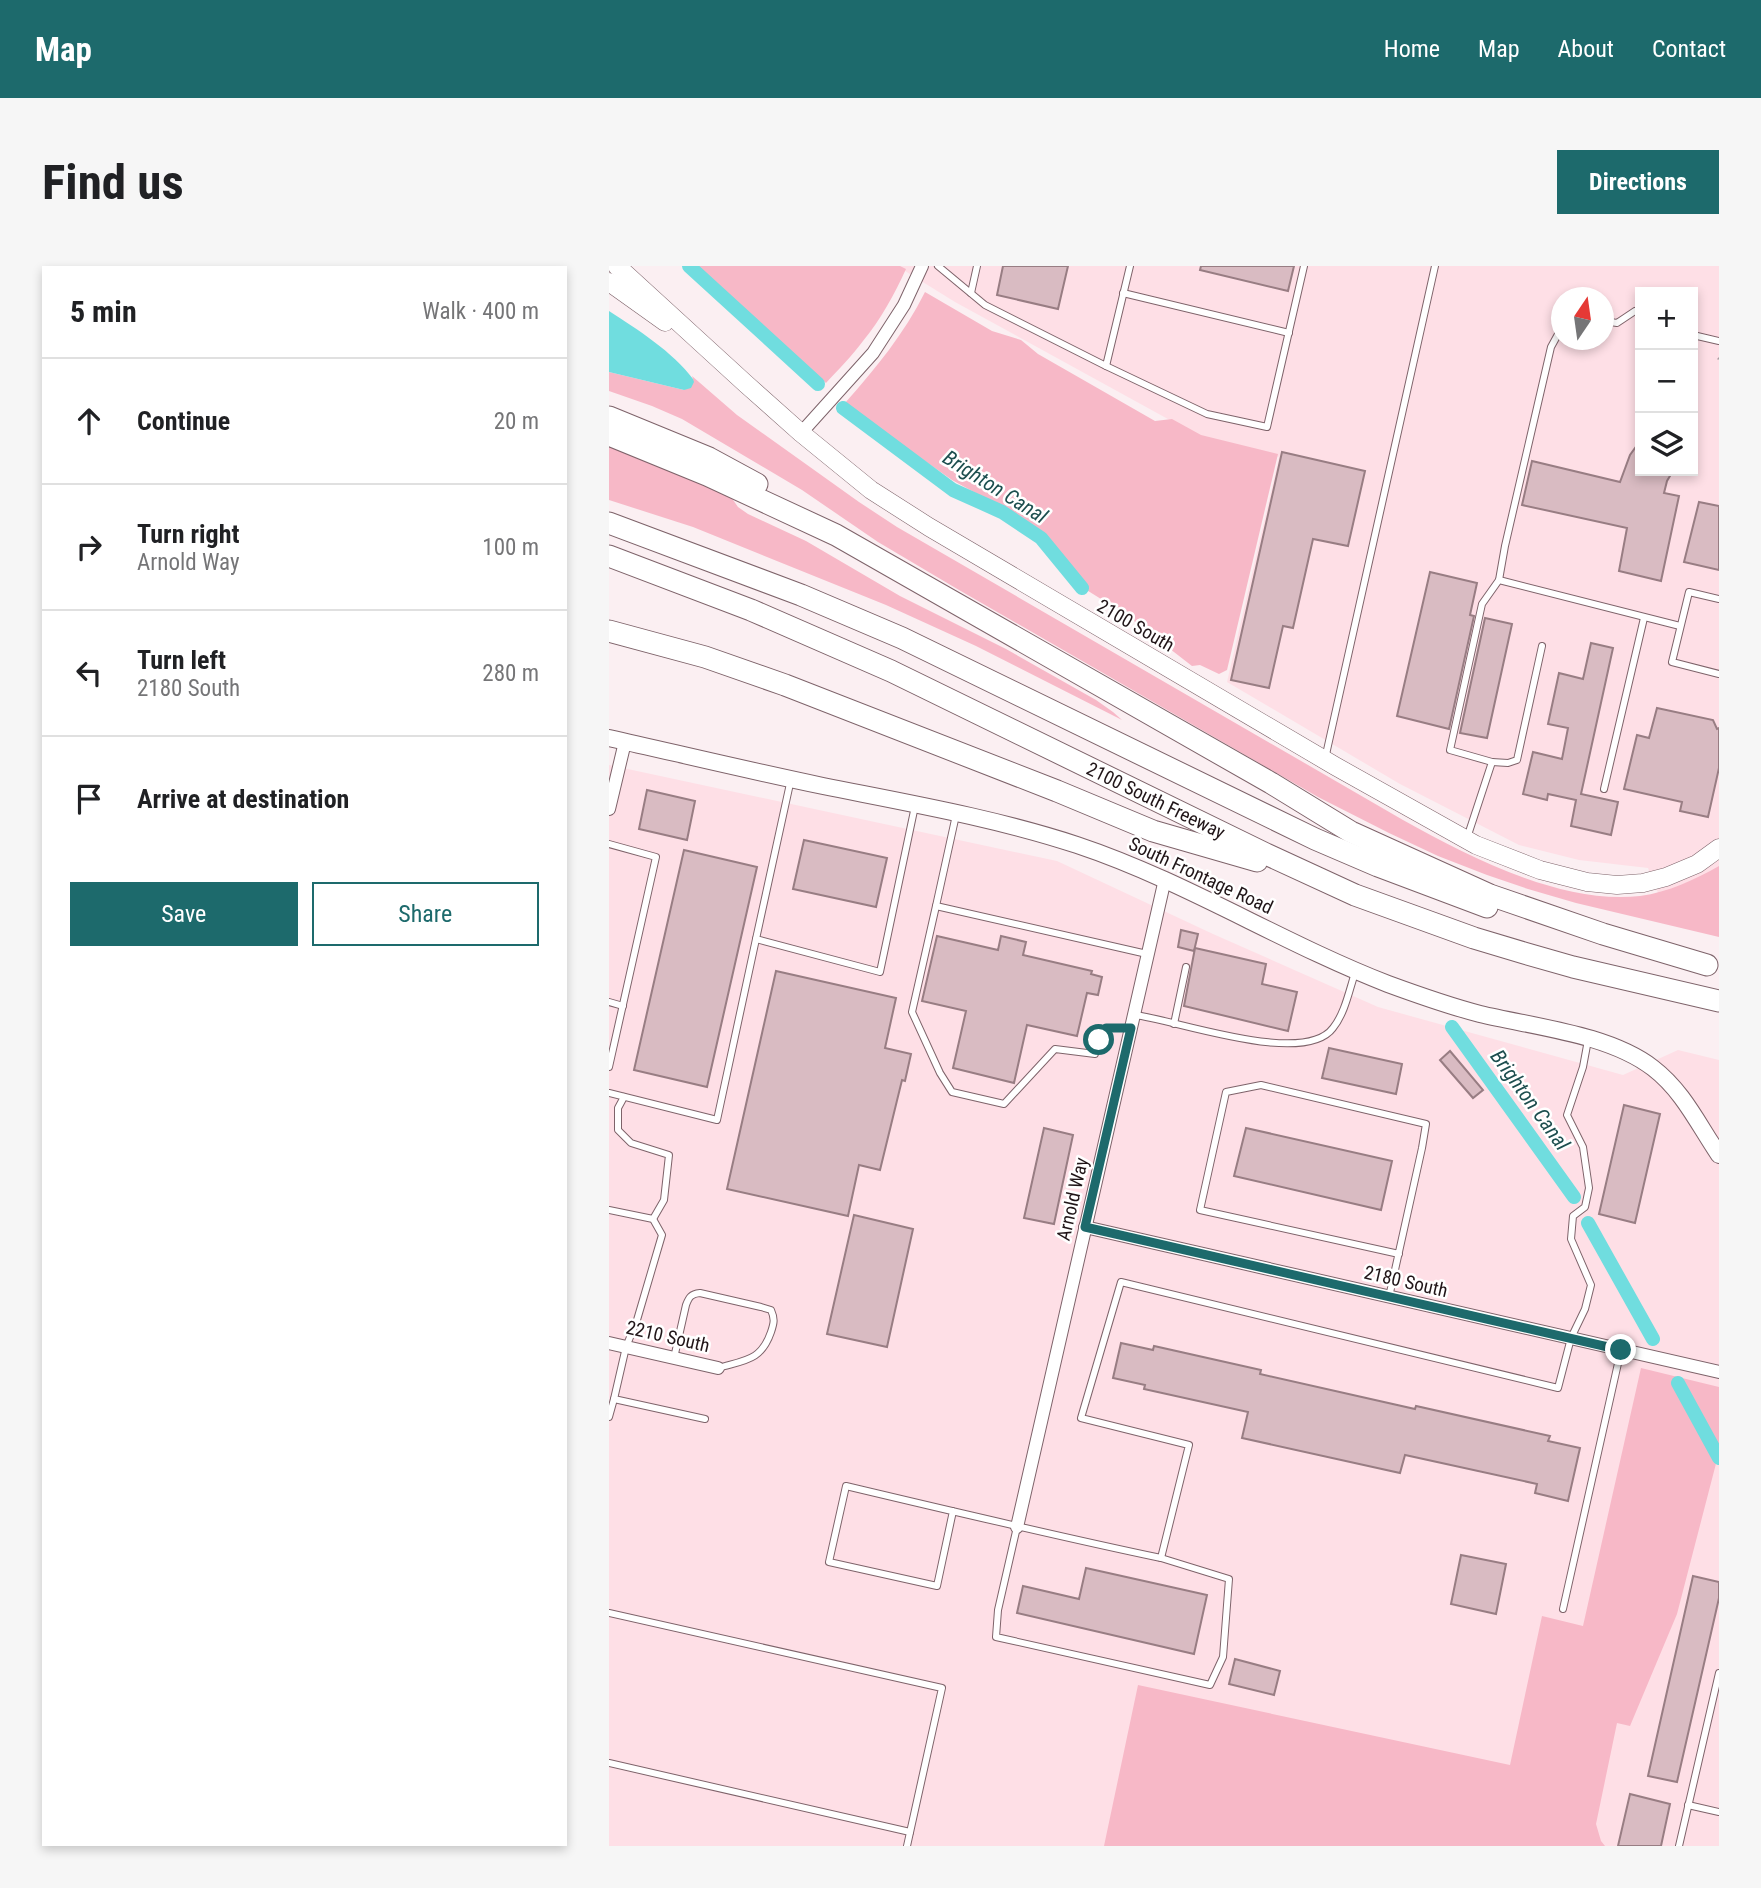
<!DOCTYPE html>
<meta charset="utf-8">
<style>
:root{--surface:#fff;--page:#f6f6f6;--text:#202124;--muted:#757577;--line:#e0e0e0;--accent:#1d6a6c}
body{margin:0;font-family:"Roboto Condensed",sans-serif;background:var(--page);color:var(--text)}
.controls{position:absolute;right:21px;top:21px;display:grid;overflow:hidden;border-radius:0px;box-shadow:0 4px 10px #0003}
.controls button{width:63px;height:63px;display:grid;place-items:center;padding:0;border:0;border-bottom:2px solid var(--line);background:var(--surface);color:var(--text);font:35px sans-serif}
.compass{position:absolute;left:942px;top:21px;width:63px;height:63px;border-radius:50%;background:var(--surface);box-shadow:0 4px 10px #0003;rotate:13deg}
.stop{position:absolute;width:21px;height:21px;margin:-16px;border:5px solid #1d6a6c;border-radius:50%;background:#fff}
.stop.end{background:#1d6a6c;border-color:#fff;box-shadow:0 2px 7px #0008}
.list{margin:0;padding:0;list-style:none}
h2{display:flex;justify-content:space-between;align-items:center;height:91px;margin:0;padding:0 28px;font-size:30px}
h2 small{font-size:23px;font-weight:400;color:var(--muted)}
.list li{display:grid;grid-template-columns:46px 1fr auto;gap:21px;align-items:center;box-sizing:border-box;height:126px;padding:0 28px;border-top:2px solid var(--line)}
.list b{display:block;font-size:26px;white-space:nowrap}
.list p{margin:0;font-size:23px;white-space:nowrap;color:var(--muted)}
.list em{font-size:23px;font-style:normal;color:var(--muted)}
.actions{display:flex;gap:14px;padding:21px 28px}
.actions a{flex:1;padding:16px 0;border:2px solid var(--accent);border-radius:0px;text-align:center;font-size:24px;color:var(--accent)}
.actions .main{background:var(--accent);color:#fff}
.icon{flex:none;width:38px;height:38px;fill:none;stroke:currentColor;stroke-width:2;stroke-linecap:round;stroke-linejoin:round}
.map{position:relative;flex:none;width:1110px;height:1580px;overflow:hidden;border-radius:0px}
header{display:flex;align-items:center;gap:42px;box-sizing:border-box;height:98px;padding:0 35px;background:var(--accent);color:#fff}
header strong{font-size:33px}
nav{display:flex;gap:38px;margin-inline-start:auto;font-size:24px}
.intro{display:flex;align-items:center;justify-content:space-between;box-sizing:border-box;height:168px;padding:0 42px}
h1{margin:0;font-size:49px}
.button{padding:18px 32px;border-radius:0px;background:var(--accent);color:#fff;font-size:24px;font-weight:700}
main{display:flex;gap:42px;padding:0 42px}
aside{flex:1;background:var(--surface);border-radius:0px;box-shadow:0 4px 10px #0003}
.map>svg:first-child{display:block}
</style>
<header>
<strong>Map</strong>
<nav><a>Home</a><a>Map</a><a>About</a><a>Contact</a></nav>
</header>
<div class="intro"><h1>Find us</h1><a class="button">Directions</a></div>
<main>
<aside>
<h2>5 min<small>Walk · 400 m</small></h2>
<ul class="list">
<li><svg class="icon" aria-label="ahead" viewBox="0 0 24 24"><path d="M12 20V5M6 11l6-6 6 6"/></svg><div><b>Continue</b></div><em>20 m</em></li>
<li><svg class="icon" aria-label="right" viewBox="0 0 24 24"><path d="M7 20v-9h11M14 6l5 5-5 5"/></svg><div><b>Turn right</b><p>Arnold Way</p></div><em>100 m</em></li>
<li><svg class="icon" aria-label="left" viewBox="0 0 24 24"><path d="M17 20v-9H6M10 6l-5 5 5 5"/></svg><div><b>Turn left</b><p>2180 South</p></div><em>280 m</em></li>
<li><svg class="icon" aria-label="arrive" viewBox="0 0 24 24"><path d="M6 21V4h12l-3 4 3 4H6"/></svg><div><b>Arrive at destination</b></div></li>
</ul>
<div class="actions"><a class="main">Save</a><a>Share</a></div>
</aside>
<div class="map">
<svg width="1110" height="1580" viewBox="0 0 1110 1580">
<rect width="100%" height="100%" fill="#fbeff2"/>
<g fill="#fedfe6" fill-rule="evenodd">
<path d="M288,0H1110V658L1056,644L1039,602L970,594L910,579L791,518L618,416L670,191L588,169L346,36ZM1031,26H1084V205H1031ZM953,32H995V74H953Z"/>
<polygon points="0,499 448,595 604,668 769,741 1014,809 1069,784 1110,794 1110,1580 0,1580"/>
</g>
<g fill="#f7b8c7">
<path d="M86,0H291L297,3C285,29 272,53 254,75C243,90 229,104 217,117Z"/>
<path d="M316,26L383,65L412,74L429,88L546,155L563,153L592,169L669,188L618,404L610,408L591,399L583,400L516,348L476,323L439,273L414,253L343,214L246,146L236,137C267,102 295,68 316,26Z"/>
<path d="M0,106L75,124L84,113L83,110L128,149L250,236L288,261L794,554C860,591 953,639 1031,630C1060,626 1085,614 1110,600V671L967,637L919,623L878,609L829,590L780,567L709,531L350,324L269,276L193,224L73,153L43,140L0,125Z"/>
<polygon points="0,179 30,189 122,231 129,241 139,248 197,275 291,330 397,383 487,434 504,446 513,454 367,380 277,339 84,261 0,234"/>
<polygon points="1032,1102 1110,1121 1110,1186 1068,1348 1021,1460 1008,1457 987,1558 992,1575 996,1580 495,1580 529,1419 901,1499 933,1350 974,1360"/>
</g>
<path fill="#70dddf" d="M0,45C28,63 64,86 84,113L85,116L82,122L75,124L0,106Z"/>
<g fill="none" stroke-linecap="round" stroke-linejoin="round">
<g stroke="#70dddf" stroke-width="14">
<polyline points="80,0 209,118"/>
<polyline points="234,142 344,224 393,246 432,272 473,322"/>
<polyline points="843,761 965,931"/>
<polyline points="979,957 1044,1073"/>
<polyline points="1069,1117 1110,1192"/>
</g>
</g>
<g fill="#d9bbc2" stroke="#987d83" stroke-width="2">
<polygon points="394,0 459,0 449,43 388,29"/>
<polygon points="592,0 685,0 679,25 591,4"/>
<polygon points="1031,175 1031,205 1064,205 1058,215 1055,227 1070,230 1052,315 1010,305 1018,262 913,239 923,195 1011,216 1021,189"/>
<polygon points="673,186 756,205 739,280 704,273 684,362 674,360 660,422 622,414"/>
<polygon points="1090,236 1110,240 1110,304 1075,296"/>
<polygon points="821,306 868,317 861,349 865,350 840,463 788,450"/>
<polygon points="876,352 903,358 878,472 851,467"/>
<polygon points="982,377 1004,382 972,528 1009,536 1002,569 962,560 967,534 939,528 938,534 914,528 924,486 953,493 959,462 939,458 950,407 974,413"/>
<polygon points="1048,442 1104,454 1108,463 1110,462 1110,502 1099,551 1071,545 1073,536 1015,523 1028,469 1040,472"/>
<polygon points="38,524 86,535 78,574 30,563"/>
<polygon points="195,574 278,592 267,641 184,623"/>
<polygon points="75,584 148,601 98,821 25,804"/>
<polygon points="572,664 589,668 585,685 569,681"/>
<polygon points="328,670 389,684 392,670 417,676 414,689 483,705 482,708 493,711 489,729 478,727 468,770 418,759 405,817 344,802 357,745 313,735"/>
<polygon points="586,682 657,698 653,718 688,726 679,765 575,740"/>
<polygon points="167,705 287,732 276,782 302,788 296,815 293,814 271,904 250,899 239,950 118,923"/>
<polygon points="720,782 793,798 787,828 713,812"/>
<polygon points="841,785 874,824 864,832 831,794"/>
<polygon points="1015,839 1051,848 1026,957 990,948"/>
<polygon points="435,862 464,869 445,958 415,952"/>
<polygon points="637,862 783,895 772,944 625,910"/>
<polygon points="245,949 304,963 278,1081 218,1068"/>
<polygon points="512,1077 544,1084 545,1080 652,1104 651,1108 806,1143 807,1140 941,1170 939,1175 971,1182 959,1235 926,1227 928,1218 796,1189 791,1207 633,1172 639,1146 535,1123 536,1119 504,1112"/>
<polygon points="852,1289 897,1298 887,1348 842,1338"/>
<polygon points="477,1302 598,1329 585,1388 408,1347 414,1320 470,1333"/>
<polygon points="1084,1310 1110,1316 1110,1332 1068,1516 1039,1510"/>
<polygon points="626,1393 671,1405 665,1429 620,1418"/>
<polygon points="1021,1528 1061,1538 1052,1580 1009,1580"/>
</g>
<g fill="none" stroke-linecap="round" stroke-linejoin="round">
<g stroke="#7e636a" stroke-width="8">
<g id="service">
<polyline points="329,0 376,39 497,100 521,0"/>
<polyline points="362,27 368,0"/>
<polyline points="514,27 680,67"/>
<polyline points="995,55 1008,57 1026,45 1031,44"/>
<polyline points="1084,69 1110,75"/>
<polyline points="497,100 598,148 658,161 695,0"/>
<polyline points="890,314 896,280 942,81 953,61"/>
<polyline points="1110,333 1080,326 1063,396 1110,408"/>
<polyline points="716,493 826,0"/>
<polyline points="883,496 899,497 908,494 933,380"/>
<polyline points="182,513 147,673 271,706 306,540"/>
<polyline points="995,523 1035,352"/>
<polyline points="347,549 327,640 538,688"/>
<polyline points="858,572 883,496 841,484 873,338 890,314 1071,360"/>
<polyline points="0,578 47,591 0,801"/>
<polyline points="327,640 303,746 331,807 343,826 395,838 446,783 486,788 490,774 497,762 522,762"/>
<polyline points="0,736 14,740"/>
<path d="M526,749C567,754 695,801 724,762C736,747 740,725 746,707"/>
<polyline points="565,758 577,701"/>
<polyline points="0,827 108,854 147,673"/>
<polyline points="15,831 9,842 9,864 22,877 60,889 55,934 44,953"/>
<polyline points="0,944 44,953 53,969 28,1054 17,1081 5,1133 96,1153"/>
<polyline points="780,1031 813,882 817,858 652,819 617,826 591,944 790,988"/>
<path d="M65,1092L77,1039C80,1031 82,1028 91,1027L152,1041L162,1044C166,1053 165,1057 162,1066C152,1095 136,1094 109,1102"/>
<polyline points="0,1151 5,1133"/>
<path d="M344,1245L328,1320L220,1296L237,1220C342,1245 447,1270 552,1292L580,1179L472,1152L512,1016L949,1122L962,1072L976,1043L982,1019L962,973L964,950L976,941L980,922L974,881L958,849L974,801L979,774"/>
<polyline points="408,1261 389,1344 387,1371 601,1419 614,1391 620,1313 552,1292"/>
<polyline points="954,1343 1012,1084"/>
<polyline points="0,1347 333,1422 298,1580"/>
<polyline points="0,1497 301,1566"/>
<polyline points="1079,1539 1110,1546"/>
<polyline points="1070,1580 1110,1407"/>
</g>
</g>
<g stroke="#7e636a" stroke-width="14">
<g id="minor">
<polyline points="192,167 264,87 295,39 313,0"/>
<polyline points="0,543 16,476"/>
<polyline points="476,961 1110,1106"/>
<polyline points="0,1077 109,1102"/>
<polyline points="408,1261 556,613"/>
</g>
</g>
<g stroke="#7e636a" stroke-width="18">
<path id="tertiary" d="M0,472C71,488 142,505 214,520C299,537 386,552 468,579C576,615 673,677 779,718C809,729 840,740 871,748C925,761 1000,768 1044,802C1074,825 1089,858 1110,889"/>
</g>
<g stroke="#7e636a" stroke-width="19">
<g id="secondary">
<polyline points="8,0 137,118 192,167 262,224 320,261 726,500 867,579 931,604 978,616 1008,619 1034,617 1057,611 1088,598 1110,582"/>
<polyline points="0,16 56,56"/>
</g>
</g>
<g stroke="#7e636a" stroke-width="23">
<g id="motorway">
<polyline points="0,151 100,192 148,218"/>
<polyline points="0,169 98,209 227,269 662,517 742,566 881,629 994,668 1098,699"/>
<polyline points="0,257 192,329 293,372 706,573 769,600 878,641"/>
<polyline points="0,290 142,344 282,405 657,588 746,629 865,672 915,687 964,701 1110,735"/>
<polyline points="0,365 96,391 176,419 448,525 544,565 648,595"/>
</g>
</g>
<polyline stroke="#a79c9f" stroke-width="2.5" stroke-dasharray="7 3.5" stroke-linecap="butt" points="1109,92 1110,93"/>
<use href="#service" stroke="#fff" stroke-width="6"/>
<use href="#minor" stroke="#fff" stroke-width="12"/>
<use href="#tertiary" stroke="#fff" stroke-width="16"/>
<use href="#secondary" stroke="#fff" stroke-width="18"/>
<use href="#motorway" stroke="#fff" stroke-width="21"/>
</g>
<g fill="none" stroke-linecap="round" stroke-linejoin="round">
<polyline stroke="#1d6a6c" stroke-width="9" points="490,774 497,762 522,762 476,961 1012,1084"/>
</g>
<g text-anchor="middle" stroke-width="5" stroke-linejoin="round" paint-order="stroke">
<g font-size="19" fill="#201518" stroke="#fff">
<text transform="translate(527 359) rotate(30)" y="7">2100 South</text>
<text transform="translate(547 534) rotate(26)" y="7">2100 South Freeway</text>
<text transform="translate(592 609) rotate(25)" y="7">South Frontage Road</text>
<text transform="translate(463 933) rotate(-77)" y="7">Arnold Way</text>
<text transform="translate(797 1015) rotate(13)" y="7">2180 South</text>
<text transform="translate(59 1070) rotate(13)" y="7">2210 South</text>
</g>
<g font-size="21" font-style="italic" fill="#1d4e4f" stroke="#fff">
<text transform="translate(386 221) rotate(32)" y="7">Brighton Canal</text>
<text transform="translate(921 834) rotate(54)" y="7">Brighton Canal</text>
</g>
</g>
</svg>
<div class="controls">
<button>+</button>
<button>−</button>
<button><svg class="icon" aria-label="layers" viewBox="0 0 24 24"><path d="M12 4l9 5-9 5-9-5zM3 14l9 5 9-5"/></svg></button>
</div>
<svg class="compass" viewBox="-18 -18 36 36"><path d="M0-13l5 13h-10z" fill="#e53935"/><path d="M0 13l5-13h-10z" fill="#757577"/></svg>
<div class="stop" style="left:490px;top:774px"></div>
<div class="stop end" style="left:1012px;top:1084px"></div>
</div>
</main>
